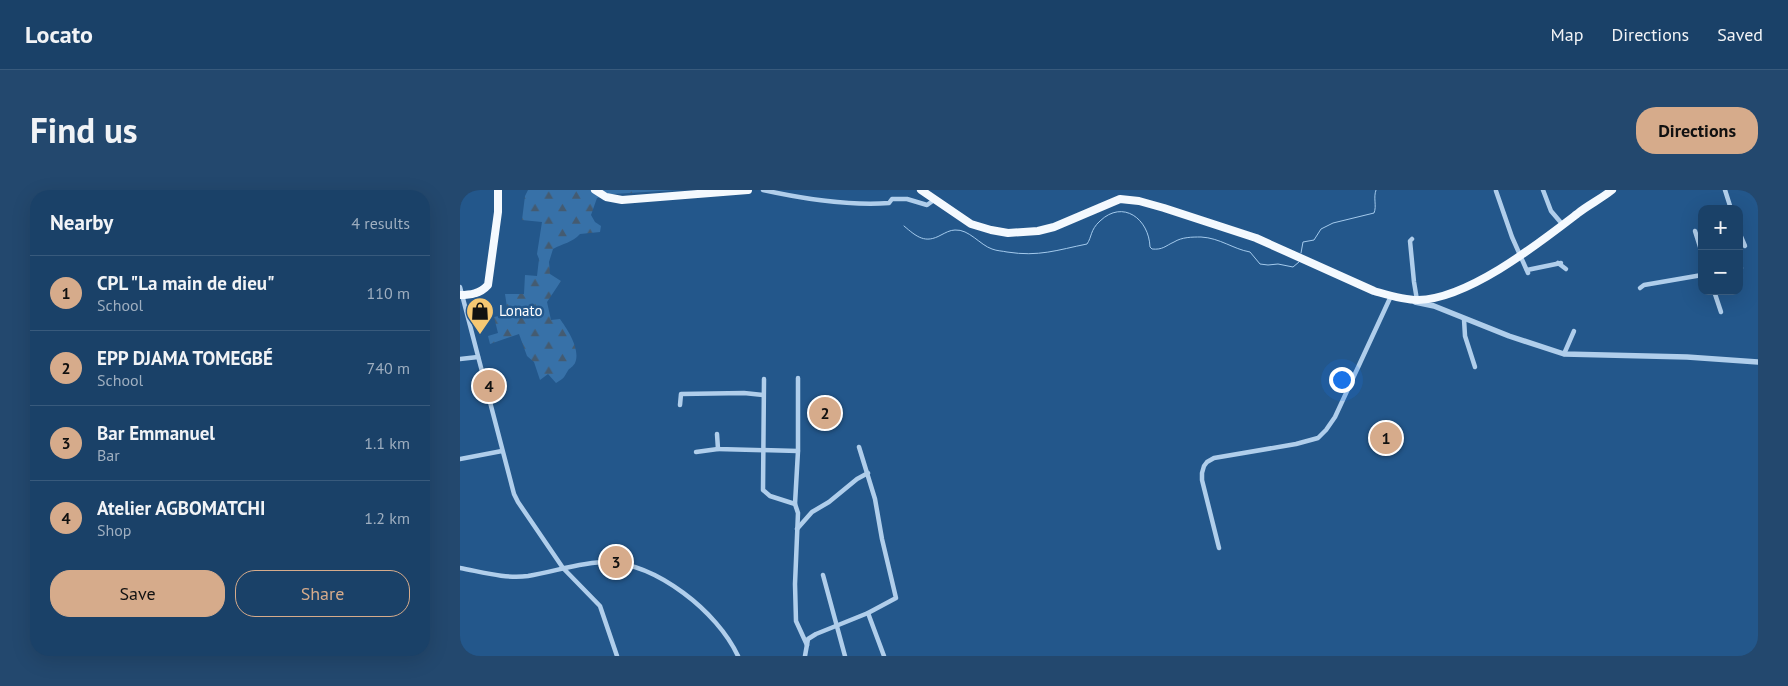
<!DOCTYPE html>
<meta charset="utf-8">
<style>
:root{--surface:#1a4168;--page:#23486e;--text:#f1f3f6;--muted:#9fafc0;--line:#385a7c;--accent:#d6ab8b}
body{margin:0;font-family:"PT Sans",sans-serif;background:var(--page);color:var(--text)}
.controls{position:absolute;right:15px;top:15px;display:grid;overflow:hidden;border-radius:10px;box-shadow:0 5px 20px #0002}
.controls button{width:45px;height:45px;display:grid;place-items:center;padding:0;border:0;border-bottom:1px solid var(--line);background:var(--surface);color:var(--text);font:25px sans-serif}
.you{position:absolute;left:881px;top:189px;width:18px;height:18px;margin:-12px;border:4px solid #fff;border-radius:50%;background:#1a73e8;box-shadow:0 0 0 8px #1a73e833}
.badge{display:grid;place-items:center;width:32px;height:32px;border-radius:50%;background:var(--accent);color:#111;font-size:16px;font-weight:700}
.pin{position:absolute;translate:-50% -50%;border:2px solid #fff;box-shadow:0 1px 5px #0006}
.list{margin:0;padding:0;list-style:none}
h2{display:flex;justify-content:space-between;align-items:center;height:65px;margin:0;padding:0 20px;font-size:21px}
h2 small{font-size:16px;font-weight:400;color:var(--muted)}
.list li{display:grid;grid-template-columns:32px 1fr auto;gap:15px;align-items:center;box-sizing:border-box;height:75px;padding:0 20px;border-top:1px solid var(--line)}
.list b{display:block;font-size:19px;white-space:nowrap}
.list p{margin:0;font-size:16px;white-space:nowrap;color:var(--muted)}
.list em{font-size:16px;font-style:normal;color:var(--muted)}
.actions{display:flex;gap:10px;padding:15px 20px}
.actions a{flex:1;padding:11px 0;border:1px solid var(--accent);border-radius:20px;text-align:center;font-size:18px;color:var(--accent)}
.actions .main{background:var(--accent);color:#111}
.map{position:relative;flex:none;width:1298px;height:466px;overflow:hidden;border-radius:20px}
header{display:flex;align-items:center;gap:30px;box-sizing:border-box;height:70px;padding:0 25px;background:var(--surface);border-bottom:1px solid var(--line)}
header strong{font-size:24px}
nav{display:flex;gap:28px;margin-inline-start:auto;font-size:18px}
.intro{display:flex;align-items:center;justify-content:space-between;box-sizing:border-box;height:120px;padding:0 30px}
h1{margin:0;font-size:35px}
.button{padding:12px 22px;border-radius:20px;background:var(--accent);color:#111;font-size:18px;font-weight:700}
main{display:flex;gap:30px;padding:0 30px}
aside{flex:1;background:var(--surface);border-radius:20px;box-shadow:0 5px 20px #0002}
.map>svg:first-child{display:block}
</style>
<header>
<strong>Locato</strong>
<nav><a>Map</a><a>Directions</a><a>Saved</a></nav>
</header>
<div class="intro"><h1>Find us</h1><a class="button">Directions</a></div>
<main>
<aside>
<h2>Nearby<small>4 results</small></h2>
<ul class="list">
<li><span class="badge">1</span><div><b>CPL &quot;La main de dieu&quot;</b><p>School</p></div><em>110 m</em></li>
<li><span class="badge">2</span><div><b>EPP DJAMA TOMEGBÉ</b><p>School</p></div><em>740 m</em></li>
<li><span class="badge">3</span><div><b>Bar Emmanuel</b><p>Bar</p></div><em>1.1 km</em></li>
<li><span class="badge">4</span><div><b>Atelier AGBOMATCHI</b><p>Shop</p></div><em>1.2 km</em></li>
</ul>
<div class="actions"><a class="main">Save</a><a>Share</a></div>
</aside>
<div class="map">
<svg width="1298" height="466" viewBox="0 0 1298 466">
<defs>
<pattern id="forest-firs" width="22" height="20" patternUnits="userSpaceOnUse" patternTransform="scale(1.25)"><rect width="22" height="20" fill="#3771a8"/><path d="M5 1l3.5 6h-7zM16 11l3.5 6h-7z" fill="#445b71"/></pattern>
</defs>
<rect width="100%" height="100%" fill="#23578b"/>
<path fill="url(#forest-firs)" d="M68,0H217L153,4L137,8L131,25L135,32L141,36L140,42L120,44C112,53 103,53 93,59L89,72L90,84L101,91L87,112L91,130L100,129C107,139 121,159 115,173C115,174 110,179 109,179C103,188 106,187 96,193L88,184L80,190L74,172L67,166L59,144L30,154L28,146L38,143L34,127L48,124L45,104H64L65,85L77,86L79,69L77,64L82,32L62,30L65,6Z"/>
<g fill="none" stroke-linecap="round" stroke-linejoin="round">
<g stroke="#a4caec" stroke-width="1">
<path d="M444,36C457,47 465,54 481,45C485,43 490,40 495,40C509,39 520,55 532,59C537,61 543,61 547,62C579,67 597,60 627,54C632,47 630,40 640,31C663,9 689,29 690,57L692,59C703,60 705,56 714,52C722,47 732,47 741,47C760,48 773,59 790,62L800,74L808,75L818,74L833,77L839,72"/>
<path d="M841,63L843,52L854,50L861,39L873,33L914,23C917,16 913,8 916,0"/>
</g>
<g stroke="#b0ceeb" stroke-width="4.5">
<path d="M303,0C344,9 387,16 429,13L432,9H447L467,15L474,10"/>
<polyline points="1083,0 1091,21 1103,35"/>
<polyline points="1265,0 1271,19"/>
<polyline points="1036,1 1052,47 1068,83"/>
<polyline points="1235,41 1242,63"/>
<polyline points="1279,42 1285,56"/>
<polyline points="952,49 950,51 954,92 957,110"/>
<polyline points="1098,73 1106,79"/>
<polyline points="1279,78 1281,78"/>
<polyline points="1067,80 1101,73"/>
<polyline points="0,97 54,304 58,312 103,378 140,416 157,466"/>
<polyline points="1180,98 1184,95 1242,85"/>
<polyline points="1254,101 1261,122"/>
<polyline points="1004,129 1005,146 1015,177"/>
<polyline points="1104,164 1114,141"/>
<polyline points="0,169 18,167"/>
<polyline points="338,188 338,261 335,314 338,323 335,394 336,431 347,455"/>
<polyline points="304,189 303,300 310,306 335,314"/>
<polyline points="220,215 221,204 284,203 303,205"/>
<polyline points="257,244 258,259 338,261"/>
<polyline points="236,262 258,259"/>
<polyline points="0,269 42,261"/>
<polyline points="337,339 352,322 369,312 397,289 408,283"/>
<polyline points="759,358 742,290 742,283 744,276 747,272 754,268 836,254 858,248 866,240 875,227 931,106"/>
<path d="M0,378C22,382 45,389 68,386C94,382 120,372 147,372C197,374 257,421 278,466"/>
<polyline points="363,385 385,466"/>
<polyline points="408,423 424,466"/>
<polyline points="345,466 348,449 356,444 408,423 436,408 422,349 415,309 399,257"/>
</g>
<polyline stroke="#b0ceeb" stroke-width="5.5" points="955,112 974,116 1049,146 1104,164 1227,167 1298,172"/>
<g stroke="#f4f9fe" stroke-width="8">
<polyline points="135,0 146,7 162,10 288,0"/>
<path d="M461,0L511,34L531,40L548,43L578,41L594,37L660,9L679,11L704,18L796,48L914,101C928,105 943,110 958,110C1008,109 1078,54 1117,24C1128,15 1141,9 1152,0"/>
<path d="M0,105C10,105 20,104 28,95L38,22V0"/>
</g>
</g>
<defs>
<g id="shop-pin" transform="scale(1.4375)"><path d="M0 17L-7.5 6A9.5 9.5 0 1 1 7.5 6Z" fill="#f6c873" stroke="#23578b"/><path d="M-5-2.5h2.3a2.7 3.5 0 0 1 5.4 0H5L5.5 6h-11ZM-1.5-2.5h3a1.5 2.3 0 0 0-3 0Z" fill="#111"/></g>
</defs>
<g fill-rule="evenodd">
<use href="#shop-pin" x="20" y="121"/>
</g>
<g text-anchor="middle" stroke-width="5" stroke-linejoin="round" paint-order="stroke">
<g font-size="15" fill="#fff" stroke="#23578b" text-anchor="start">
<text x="39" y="126">Lonato</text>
</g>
</g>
</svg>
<div class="controls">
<button>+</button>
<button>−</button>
</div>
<div class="you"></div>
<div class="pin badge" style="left:926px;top:248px">1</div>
<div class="pin badge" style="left:365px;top:223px">2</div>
<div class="pin badge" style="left:156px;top:372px">3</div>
<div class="pin badge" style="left:29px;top:196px">4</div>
</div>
</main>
